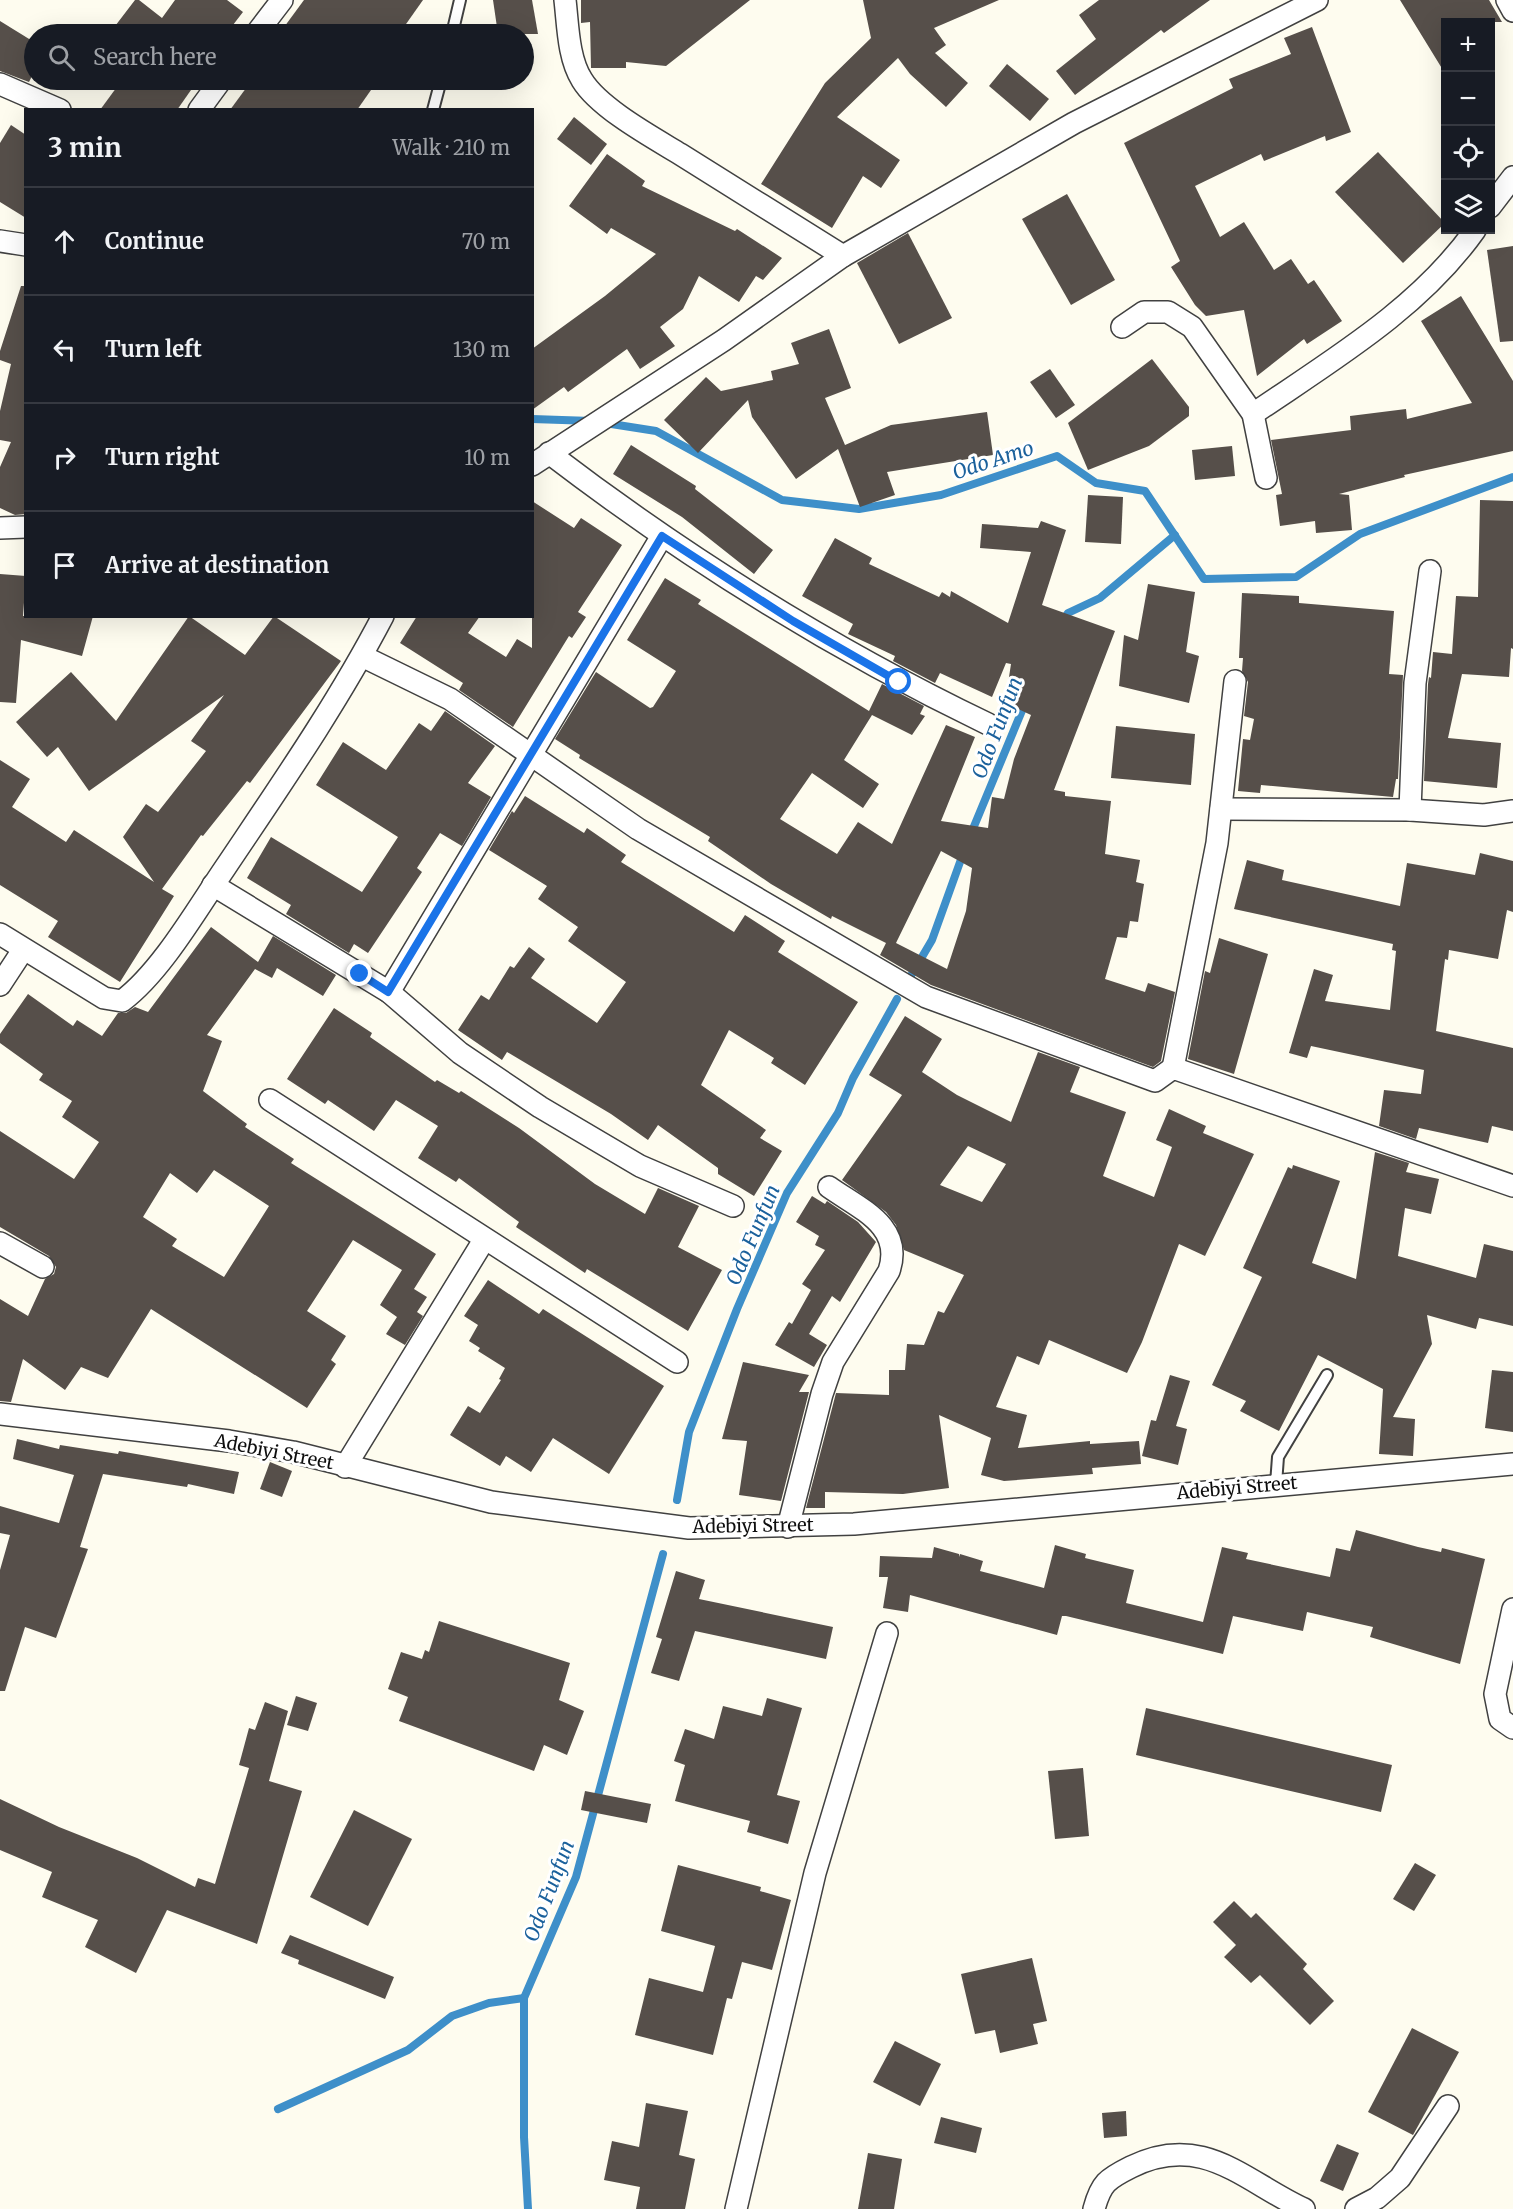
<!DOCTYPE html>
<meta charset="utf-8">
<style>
:root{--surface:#171b24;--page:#242831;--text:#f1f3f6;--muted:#9ea1a6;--line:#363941}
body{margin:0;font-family:Merriweather,serif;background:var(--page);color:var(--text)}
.controls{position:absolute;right:18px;top:18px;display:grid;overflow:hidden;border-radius:0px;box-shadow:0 6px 24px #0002}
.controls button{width:54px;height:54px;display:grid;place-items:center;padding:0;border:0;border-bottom:2px solid var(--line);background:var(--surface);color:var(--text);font:30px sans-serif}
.stop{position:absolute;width:18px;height:18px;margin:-14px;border:4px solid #1a73e8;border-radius:50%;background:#fff}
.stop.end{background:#1a73e8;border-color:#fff;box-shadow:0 2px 6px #0008}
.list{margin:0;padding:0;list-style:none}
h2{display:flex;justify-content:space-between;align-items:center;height:78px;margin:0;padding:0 24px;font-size:26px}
h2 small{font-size:20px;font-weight:400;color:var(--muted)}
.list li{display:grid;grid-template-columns:39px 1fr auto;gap:18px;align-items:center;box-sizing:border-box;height:108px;padding:0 24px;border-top:2px solid var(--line)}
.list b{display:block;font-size:22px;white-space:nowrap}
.list em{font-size:20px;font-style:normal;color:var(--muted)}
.icon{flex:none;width:33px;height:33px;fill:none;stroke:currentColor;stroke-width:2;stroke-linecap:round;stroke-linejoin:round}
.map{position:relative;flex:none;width:1513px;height:2209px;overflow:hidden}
.search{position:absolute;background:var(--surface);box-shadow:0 6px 24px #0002;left:24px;top:24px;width:510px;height:66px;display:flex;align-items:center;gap:15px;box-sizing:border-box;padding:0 21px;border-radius:33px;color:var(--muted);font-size:22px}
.panel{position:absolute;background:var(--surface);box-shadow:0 6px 24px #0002;left:24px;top:108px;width:510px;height:510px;border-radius:0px}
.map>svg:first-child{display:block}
</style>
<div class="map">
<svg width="1513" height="2209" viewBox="0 0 1513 2209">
<rect width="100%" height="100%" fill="#fefcef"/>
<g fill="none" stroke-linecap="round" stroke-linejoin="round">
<g stroke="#3e8fc9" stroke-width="8">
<polyline points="532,419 592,421"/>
<polyline points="605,423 656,431 782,500 859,509 941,495 1057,456 1096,483 1145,491 1204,579 1296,577 1360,534 1513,477"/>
<polyline points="1062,622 1068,613 1100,598 1175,535"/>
<polyline points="970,836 1026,701"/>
<polyline points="909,979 932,940 964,851"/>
<polyline points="677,1500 689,1432 737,1309 787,1193 838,1113 853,1078 897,999"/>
<polyline points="278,2109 408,2050 452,2016 489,2003 524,1998"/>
<polyline points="528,2209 524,2137 524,1998 576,1877 663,1554"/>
</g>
</g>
<g fill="#564f4a" fill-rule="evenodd">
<polygon points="135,0 139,0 162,18 175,0 227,0 243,12 226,34 109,34"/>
<polygon points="304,0 423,0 399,34 279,34"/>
<polygon points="493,0 532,0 538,34 498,34"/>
<polygon points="581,0 750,0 666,66 626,62 626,68 591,68 590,22 581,23"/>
<polygon points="863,0 999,0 934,28 946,45 935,53 968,83 946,107 910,74 898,58 837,117 900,160 881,188 863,176 832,228 761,184 825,83 871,38"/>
<polygon points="1099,0 1210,0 1164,33 1161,30 1075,95 1056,71 1096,39 1079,15"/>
<polygon points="1400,0 1489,0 1502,22 1446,22 1446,75"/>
<polygon points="0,21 34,42 34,72 29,82 0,71"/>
<polygon points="1312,27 1351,132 1326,141 1325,136 1264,161 1261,154 1195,186 1220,237 1244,222 1274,270 1291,259 1308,284 1314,280 1342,321 1307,344 1304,339 1257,376 1244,310 1206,316 1195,305 1171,267 1180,261 1124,143 1233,88 1229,79 1291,54 1284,38"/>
<polygon points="1007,64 1049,99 1030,121 989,86"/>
<polygon points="122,80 198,80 177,110 100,110"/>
<polygon points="252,80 378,80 357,110 230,110"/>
<polygon points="574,117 607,144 591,165 557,139"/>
<polygon points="11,125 26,135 26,218 0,202 0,143"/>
<polygon points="1378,152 1445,223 1403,263 1335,192"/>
<polygon points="607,154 645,181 642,186 735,231 737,229 782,258 763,280 756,276 739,302 699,276 683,309 660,327 675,346 640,369 627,349 568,392 564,387 532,410 532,349 605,296 656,254 611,228 607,234 569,206"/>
<polygon points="1067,194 1115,280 1071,305 1022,219"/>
<polygon points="908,233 952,318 899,344 857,263"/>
<polygon points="1513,246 1513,341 1500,342 1487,250"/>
<polygon points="21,286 26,286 26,514 15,515 0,508 0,467 11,442 0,440 0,411 11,364 0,360 0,351"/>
<polygon points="1461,296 1513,381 1513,451 1404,475 1405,477 1339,494 1349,495 1352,530 1316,533 1315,521 1280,526 1276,495 1282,494 1271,440 1351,430 1350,416 1406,409 1407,419 1472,403 1421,321"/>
<polygon points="829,329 851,388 825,398 845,445 891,425 987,412 993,455 887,472 895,495 860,507 838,449 796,479 752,417 748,400 698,453 664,420 706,377 721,391 773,380 771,371 799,364 791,343"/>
<polygon points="1152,359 1189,407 1189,416 1149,446 1088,470 1068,423"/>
<polygon points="1050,369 1075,405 1056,418 1030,382"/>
<polygon points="631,445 696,486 695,489 773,550 754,574 682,517 613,474"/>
<polygon points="1232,446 1235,476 1195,480 1192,450"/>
<polygon points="1088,495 1123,497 1121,544 1085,542"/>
<polygon points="1480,500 1513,501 1513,649 1511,648 1509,677 1462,674 1448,738 1501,743 1497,788 1424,781 1428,684 1429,677 1431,678 1433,652 1452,654 1456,596 1478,597"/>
<polygon points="532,501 574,528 581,518 622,545 578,612 586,617 572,638 569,636 513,727 459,690 463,683 400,643 417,616 480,616 468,633 506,657 517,639 532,648"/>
<path d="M1041,521L1066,530L1042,605L1115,631L1054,790L1065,792V796L1111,801L1105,854L1140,860L1136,882L1144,884L1138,922L1130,921L1127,938L1117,937L1105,979L1145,992L1148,983L1175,992L1161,1061L1153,1067L931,985L880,955L886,943L832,916L831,919L771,884L708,841L710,837L579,758L580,755L555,739L596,672L650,708L653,707L676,671L627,640L665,578L701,600L698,604L869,711L882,684L924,706L920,714L925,716L912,735L872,715L844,760L879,784L863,808L812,773L780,819L837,854L858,822L892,844L946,725L975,737L941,821L988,828L992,797L1004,799L1014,759L1031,715L1005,703L1011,664L1006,663L992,697L940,673L935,683L893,661L895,656L848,634L853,624L802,596L835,538L872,558L869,564L939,597L942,592L950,597L951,591L1008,623L1031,552L980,548L982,524L1038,528ZM941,851L972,868L966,911L947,969L896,943Z"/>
<polygon points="0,574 26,576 23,616 93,616 82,656 21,640 16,703 0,702"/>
<polygon points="1148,584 1195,592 1186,652 1199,656 1189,703 1119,686 1124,635 1138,640"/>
<polygon points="1242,593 1299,596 1299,603 1394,611 1389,674 1403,675 1398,779 1396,779 1393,797 1261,785 1260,793 1238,791 1243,739 1250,740 1254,719 1244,716 1248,682 1242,671 1243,658 1239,658"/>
<polygon points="189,616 245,655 274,616 341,661 250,783 247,781 203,836 201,835 162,889 174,896 120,982 48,937 58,921 0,885 0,760 30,779 12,807 66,842 74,830 154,882 123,837 146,804 158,812 206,751 191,741 224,695 89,791 58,747 47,757 16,722 71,672 116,721"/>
<polygon points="445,711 495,746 468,783 491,797 462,846 440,833 417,868 422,872 368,953 354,944 349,953 286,914 291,905 247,878 271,837 362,892 398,837 316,785 343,742 386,770 419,723 431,731"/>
<polygon points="1116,726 1195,734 1191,785 1111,778"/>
<polygon points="525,796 584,833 587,828 626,855 621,862 734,932 745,915 785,941 778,952 858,1002 805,1085 771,1063 774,1058 729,1030 701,1085 766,1130 760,1138 782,1151 754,1196 718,1174 718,1168 658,1125 648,1140 611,1114 507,1052 502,1060 458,1030 481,995 489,1000 510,966 514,968 529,947 545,959 531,978 597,1023 626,982 568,941 578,927 538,899 547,886 489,850 512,811 514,813"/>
<polygon points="1480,853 1513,861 1513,912 1507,910 1498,959 1449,950 1448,960 1445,959 1436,1031 1513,1048 1513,1131 1492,1126 1488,1143 1419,1128 1416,1139 1379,1126 1384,1090 1421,1094 1424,1070 1311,1046 1307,1058 1289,1053 1314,969 1333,975 1325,1001 1390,1010 1396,951 1392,950 1393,944 1234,909 1247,860 1284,870 1282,880 1400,906 1407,863 1475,875"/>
<path d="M211,927L258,962L273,936L336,975L323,996L277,968L272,978L255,969L207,1035L222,1041L203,1091L247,1124L245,1127L294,1159L291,1163L436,1254L414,1289L427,1297L417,1312L423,1316L405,1345L386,1334L397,1317L380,1305L402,1270L353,1240L307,1311L346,1336L331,1360L336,1364L307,1408L151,1309L108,1378L81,1367L65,1390L23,1359L11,1402L0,1401V1299L28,1316L45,1279L54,1274L56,1267L49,1256L0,1227V1131L74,1179L99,1142L62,1117L72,1101L39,1080L43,1074L0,1043V1034L28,994L73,1026L77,1020L102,1036L118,1013H126L135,1007L148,1012ZM214,1170L269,1206L224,1277L172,1246L177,1239L143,1217L170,1173L197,1193Z"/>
<polygon points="1219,938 1268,954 1234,1074 1188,1059 1205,971 1210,973"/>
<polygon points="334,1008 372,1033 370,1037 435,1082 437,1080 459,1093 461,1091 519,1128 595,1184 645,1214 658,1188 699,1206 678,1247 722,1270 688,1331 587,1269 585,1273 516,1227 519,1222 459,1178 456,1182 418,1158 438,1126 396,1100 374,1131 328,1100 325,1104 287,1079"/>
<path d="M905,1016L942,1039L922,1072L957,1095L1011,1122L1038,1052L1080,1067L1070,1092L1126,1112L1103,1176L1154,1197L1172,1147L1156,1140L1169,1109L1206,1126L1203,1133L1254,1154L1205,1256L1179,1244L1142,1342L1127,1373L1049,1340L1039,1365L1017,1356L996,1407L1027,1415L1018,1448L1090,1441V1444L1139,1441L1141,1464L1092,1468L1093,1474L1004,1481L981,1475L991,1438L939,1415L949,1488L903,1494L825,1492V1508H806L836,1393L889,1395V1370H905L907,1344L924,1345L938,1311L944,1313L964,1275L904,1250L896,1225L886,1212L842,1180L902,1095L869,1075ZM968,1146L1006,1164L982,1202L940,1185Z"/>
<polygon points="1375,1152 1409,1163 1406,1172 1439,1179 1431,1214 1405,1208 1398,1256 1476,1278 1484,1244 1513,1251 1513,1326 1479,1318 1476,1329 1427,1315 1432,1344 1393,1417 1415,1419 1413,1456 1379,1454 1383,1389 1318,1355 1279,1431 1240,1411 1246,1401 1212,1385 1262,1277 1243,1268 1288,1167 1292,1169 1293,1165 1340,1181 1312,1263 1356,1279"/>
<polygon points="812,1196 825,1204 827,1201 858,1222 876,1242 840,1302 832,1296 809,1334 827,1345 814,1367 775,1345 789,1322 792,1324 811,1290 802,1284 825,1250 815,1245 819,1236 796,1222"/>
<polygon points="488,1280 539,1314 543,1309 664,1386 609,1474 553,1438 531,1472 506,1456 500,1466 450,1435 468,1406 480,1413 501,1380 499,1379 505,1368 478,1351 480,1348 469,1341 478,1325 464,1316"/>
<polygon points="743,1362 809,1375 799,1392 809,1392 781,1501 739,1495 747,1441 722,1439"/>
<polygon points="1492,1370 1513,1372 1513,1432 1485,1428"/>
<polygon points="1170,1375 1190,1381 1176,1426 1187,1429 1178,1465 1142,1456 1151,1420 1156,1421"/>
<polygon points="17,1439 59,1449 60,1445 118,1454 119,1451 239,1472 234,1494 188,1484 187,1487 103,1474 80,1547 88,1549 56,1638 25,1627 5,1691 0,1691 0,1570 10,1535 0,1533 0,1506 59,1523 74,1475 13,1459"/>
<polygon points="270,1462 292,1471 282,1497 260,1489"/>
<polygon points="1356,1530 1418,1547 1441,1552 1442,1548 1485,1559 1460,1664 1370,1637 1373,1627 1307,1612 1303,1631 1233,1616 1223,1654 1066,1616 1062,1616 1057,1635 910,1595 908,1612 883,1608 888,1577 879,1577 880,1556 932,1558 934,1547 959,1554 959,1557 960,1554 983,1561 980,1571 1044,1588 1055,1545 1086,1554 1085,1558 1134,1570 1126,1603 1203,1622 1222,1547 1248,1553 1246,1559 1330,1577 1336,1548 1350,1551"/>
<polygon points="676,1571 705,1580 699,1599 833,1627 826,1659 695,1631 679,1681 651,1673 662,1639 656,1637"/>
<polygon points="439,1621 570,1663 559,1700 584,1711 567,1755 544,1745 534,1771 399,1721 408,1697 388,1689 401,1652 422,1659 425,1650 429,1652"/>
<polygon points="296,1696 317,1703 308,1731 287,1725"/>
<polygon points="767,1698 802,1708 777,1795 800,1801 788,1844 747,1832 750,1821 675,1801 685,1765 674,1761 685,1729 714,1739 723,1706 762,1716"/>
<polygon points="265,1702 288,1711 269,1781 302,1791 257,1944 167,1910 136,1973 85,1947 98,1920 42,1897 52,1872 0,1850 0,1799 59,1827 137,1858 195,1887 198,1878 215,1884 249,1768 239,1765 249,1728 255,1730"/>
<polygon points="1146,1708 1392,1765 1381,1812 1136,1755"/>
<polygon points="1083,1768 1089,1836 1055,1839 1048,1771"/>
<polygon points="585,1791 651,1804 647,1823 581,1810"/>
<polygon points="354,1810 412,1839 368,1926 310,1897"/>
<polygon points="1415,1863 1436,1875 1414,1911 1393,1899"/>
<polygon points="678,1865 761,1887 760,1891 791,1900 772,1970 742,1962 732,1999 727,1998 713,2055 635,2035 649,1978 703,1992 715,1946 661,1931"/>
<polygon points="1234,1901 1251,1918 1256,1913 1307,1964 1303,1969 1334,2001 1310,2025 1260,1975 1251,1983 1224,1957 1236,1945 1213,1922"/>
<polygon points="290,1935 394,1977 385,1999 298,1964 299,1960 281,1953"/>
<polygon points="1032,1958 1047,2021 1033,2024 1038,2044 1000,2053 995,2030 975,2034 961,1974"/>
<polygon points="1412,2028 1459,2052 1413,2135 1368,2112"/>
<polygon points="895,2041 941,2064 920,2106 873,2082"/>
<polygon points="646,2103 688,2111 679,2155 695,2159 685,2209 636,2209 640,2187 604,2180 612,2141 639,2147"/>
<polygon points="1126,2111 1127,2136 1104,2138 1102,2113"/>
<polygon points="941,2117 982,2128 976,2153 934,2143"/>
<polygon points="1337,2144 1359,2153 1343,2191 1320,2181"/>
<polygon points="868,2153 902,2159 894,2209 858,2209"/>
</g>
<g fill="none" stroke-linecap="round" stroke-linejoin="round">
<g stroke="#414141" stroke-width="14">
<g id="lane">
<polyline points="452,34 460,0"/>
<polyline points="433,110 441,80"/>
<polyline points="1276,1484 1278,1457 1327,1375"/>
</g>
</g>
<g stroke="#414141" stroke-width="24">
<g id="street">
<path d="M565,0C568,25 568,58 582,80C599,108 652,137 680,154C734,188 789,222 843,256"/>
<polyline points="1507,0 1513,11"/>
<polyline points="256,34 282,0"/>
<polyline points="0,84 60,110"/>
<polyline points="199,110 221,80"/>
<polyline points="1490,207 1513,177"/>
<polyline points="0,241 26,245"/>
<polyline points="1122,327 1144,312 1168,312 1192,327 1253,414 1266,478"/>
<path d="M1253,414C1332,360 1419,309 1475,230"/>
<path d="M549,453C689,560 830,648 988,724"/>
<polyline points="532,465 724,340 843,256 1074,123 1317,0"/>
<polyline points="0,528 26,527"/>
<polyline points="362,656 450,699 638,829 926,997 1155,1081 1173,1068 1513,1186"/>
<polyline points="1221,809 1410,810 1484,815 1513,811"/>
<polyline points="1410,810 1415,683 1430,571"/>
<polyline points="213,885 389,992 460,1053 540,1107 640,1166 733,1206"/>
<path d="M0,934L104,998L122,1001C161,972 197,909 225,868C280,786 337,704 383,616"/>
<polyline points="0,985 23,950"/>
<polyline points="389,992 662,536"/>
<polyline points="1173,1068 1217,843 1235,681"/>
<polyline points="270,1100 677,1362"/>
<polyline points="0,1243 43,1267"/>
<polyline points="0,1414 229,1441 293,1452 491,1502 689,1528 854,1524 1513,1464"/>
<polyline points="345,1467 484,1240"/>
<path d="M788,1527L822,1394L833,1362L889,1271C904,1226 860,1209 829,1187"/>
<polyline points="1513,1609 1495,1694 1500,1719 1513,1728"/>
<polyline points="736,2209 815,1873 887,1633"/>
<path d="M1094,2209C1101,2183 1107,2179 1131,2167C1203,2131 1245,2182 1304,2209"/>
<polyline points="1356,2209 1377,2198 1400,2178 1448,2106"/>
</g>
</g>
<use href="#lane" stroke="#fff" stroke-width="10"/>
<use href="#street" stroke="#fff" stroke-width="21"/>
</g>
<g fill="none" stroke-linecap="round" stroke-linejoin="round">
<polyline stroke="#1a73e8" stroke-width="8" points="360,974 388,992 662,536 793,621 899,682"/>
</g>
<g text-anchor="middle" stroke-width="6" stroke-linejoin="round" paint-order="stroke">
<g font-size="18" fill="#0e0e0e" stroke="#fff">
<text transform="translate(274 1452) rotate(11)" y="6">Adebiyi Street</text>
<text transform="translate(1237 1488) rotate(-5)" y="6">Adebiyi Street</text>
<text transform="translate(753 1526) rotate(-1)" y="6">Adebiyi Street</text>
</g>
<g font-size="20" font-style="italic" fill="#1b619c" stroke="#fff">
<text transform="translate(993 460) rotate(-18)" y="7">Odo Amo</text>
<text transform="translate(997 728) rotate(-69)" y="7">Odo Funfun</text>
<text transform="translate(753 1235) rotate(-67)" y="7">Odo Funfun</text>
<text transform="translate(549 1891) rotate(-69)" y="7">Odo Funfun</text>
</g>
</g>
</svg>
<div class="controls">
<button>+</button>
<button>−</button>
<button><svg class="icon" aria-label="locate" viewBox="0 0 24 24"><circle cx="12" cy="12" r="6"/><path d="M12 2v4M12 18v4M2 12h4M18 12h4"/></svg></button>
<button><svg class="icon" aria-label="layers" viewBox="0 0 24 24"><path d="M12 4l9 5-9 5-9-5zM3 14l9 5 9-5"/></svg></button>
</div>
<div class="stop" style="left:899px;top:682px"></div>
<div class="stop end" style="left:360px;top:974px"></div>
<div class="search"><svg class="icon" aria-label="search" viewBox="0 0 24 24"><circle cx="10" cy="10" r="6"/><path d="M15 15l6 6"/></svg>Search here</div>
<section class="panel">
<h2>3 min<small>Walk · 210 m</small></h2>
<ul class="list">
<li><svg class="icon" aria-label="ahead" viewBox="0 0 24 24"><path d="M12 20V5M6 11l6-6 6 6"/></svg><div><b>Continue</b></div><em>70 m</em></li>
<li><svg class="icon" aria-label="left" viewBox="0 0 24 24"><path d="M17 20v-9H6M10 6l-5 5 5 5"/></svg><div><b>Turn left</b></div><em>130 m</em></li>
<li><svg class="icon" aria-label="right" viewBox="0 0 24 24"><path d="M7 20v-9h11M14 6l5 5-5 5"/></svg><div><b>Turn right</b></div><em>10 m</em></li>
<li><svg class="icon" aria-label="arrive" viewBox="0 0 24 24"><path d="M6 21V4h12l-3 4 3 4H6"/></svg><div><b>Arrive at destination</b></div></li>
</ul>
</section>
</div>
